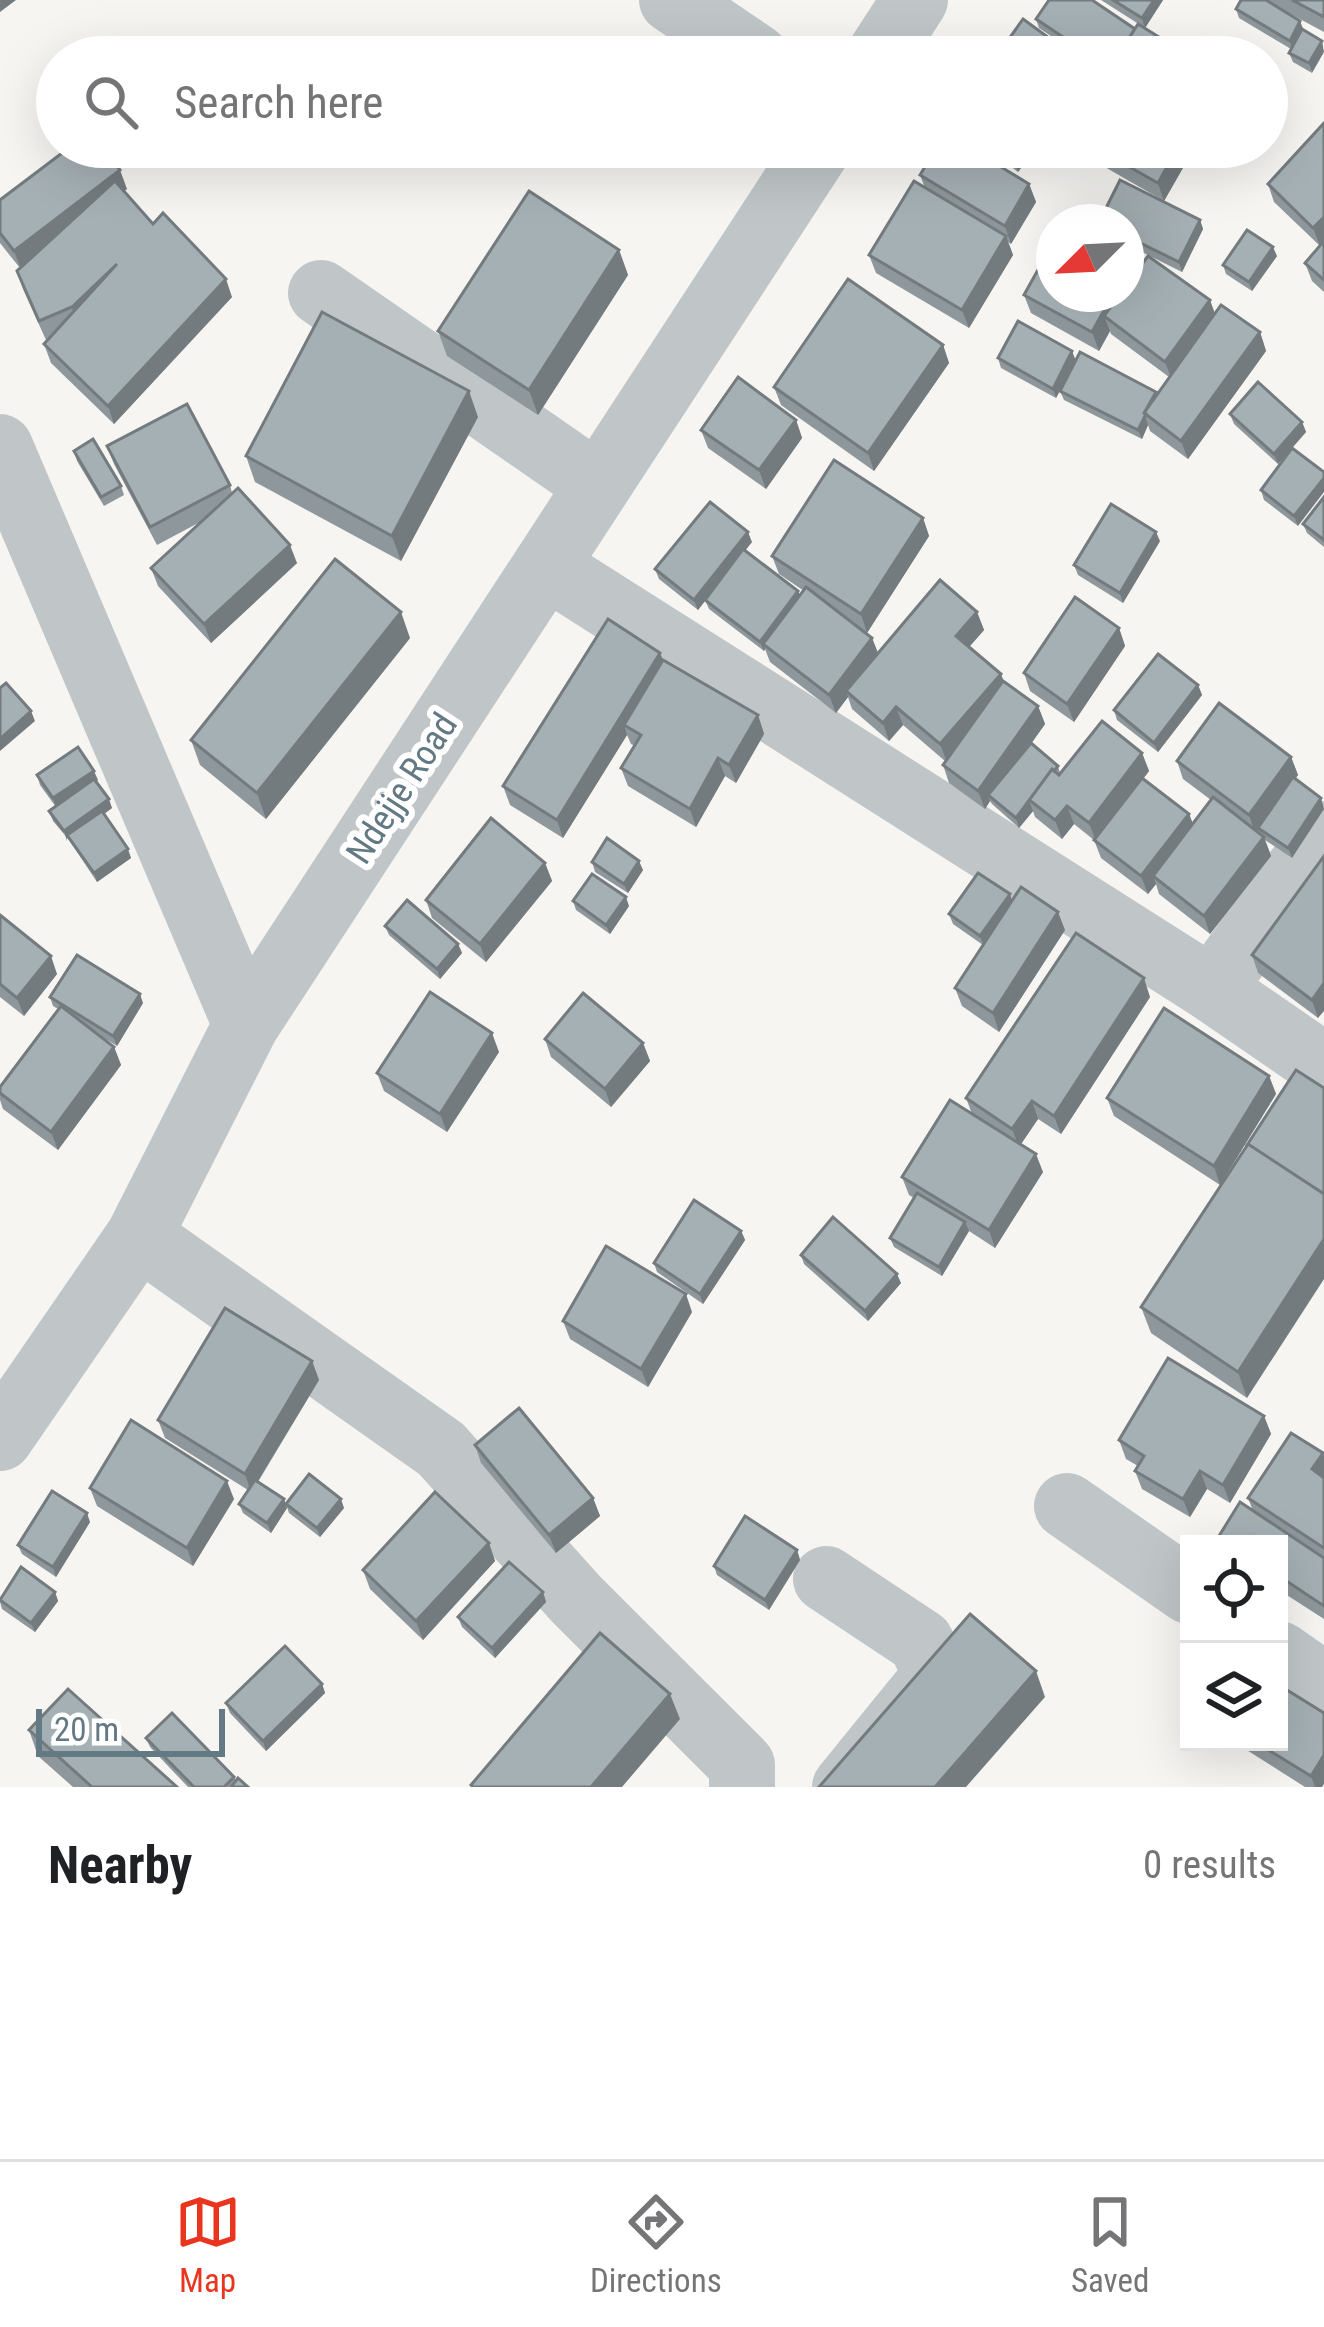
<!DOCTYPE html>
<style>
:root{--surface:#fff;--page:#f2f2f2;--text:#202124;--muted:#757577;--line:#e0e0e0;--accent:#ea351e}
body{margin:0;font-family:"Roboto Condensed",sans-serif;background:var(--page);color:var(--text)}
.controls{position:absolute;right:36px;bottom:36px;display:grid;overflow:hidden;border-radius:0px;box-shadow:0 12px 48px #0002}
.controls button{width:108px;height:108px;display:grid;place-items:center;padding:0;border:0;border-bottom:3px solid var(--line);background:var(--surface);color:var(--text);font:60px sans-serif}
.compass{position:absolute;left:1036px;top:204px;width:108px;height:108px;border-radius:50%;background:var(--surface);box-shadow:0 12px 48px #0002;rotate:246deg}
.scale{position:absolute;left:36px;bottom:30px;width:189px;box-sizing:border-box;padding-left:12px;border:6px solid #637984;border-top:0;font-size:33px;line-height:42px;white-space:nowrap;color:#637984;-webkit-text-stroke:9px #fff;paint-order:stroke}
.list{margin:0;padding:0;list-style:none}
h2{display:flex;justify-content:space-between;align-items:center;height:156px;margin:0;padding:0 48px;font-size:51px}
h2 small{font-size:39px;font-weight:400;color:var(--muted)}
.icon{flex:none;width:66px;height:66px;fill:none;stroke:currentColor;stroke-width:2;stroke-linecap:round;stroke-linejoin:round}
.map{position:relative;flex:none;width:1324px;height:1787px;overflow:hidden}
.search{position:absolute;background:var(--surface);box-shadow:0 12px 48px #0002;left:36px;right:36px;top:36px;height:132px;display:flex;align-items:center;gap:30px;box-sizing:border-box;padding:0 42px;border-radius:66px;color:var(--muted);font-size:45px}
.sheet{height:372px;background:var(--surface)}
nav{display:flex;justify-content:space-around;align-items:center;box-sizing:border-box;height:168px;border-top:3px solid var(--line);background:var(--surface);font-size:33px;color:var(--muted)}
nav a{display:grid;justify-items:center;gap:6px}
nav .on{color:var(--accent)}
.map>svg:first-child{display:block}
</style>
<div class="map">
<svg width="1324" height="1787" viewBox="0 0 1324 1787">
<rect width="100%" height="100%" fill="#f6f5f2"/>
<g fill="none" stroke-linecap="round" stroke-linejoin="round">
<g stroke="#c0c6c8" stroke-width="66">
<polyline points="672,0 756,57"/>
<polyline points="878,57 915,0"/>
<polyline points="321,293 598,485"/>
<polyline points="0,447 246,1025"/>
<polyline points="546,566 1212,989 1324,1066"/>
<polyline points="1212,989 1324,834"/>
<polyline points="139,1236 441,1449 576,1599 742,1765 742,1787"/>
<polyline points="0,1438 139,1236 246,1025 819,147"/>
<polyline points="1067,1506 1189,1591"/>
<polyline points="826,1579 921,1642 936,1675 845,1787"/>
<polyline points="1279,1654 1324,1685"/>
</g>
</g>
<g fill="#8e979b">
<polygon points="1101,0 1163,0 1145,28"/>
<polygon points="1241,0 1324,0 1324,32 1270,3 1300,21 1312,73 1293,62 1289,53 1291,49 1239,18 1236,9"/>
<polygon points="1036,19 1135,29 1191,57 1082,57 1039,28"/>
<polygon points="1324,123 1324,292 1312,281 1305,263 1320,246 1274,202 1268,184"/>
<polygon points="985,147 1037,147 1018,172"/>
<polygon points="1080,147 1191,147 1192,152 1164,201 1084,155"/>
<polygon points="920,175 1029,184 1036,202 1011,244 1008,242 1013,255 969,328 876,273 869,255 925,188"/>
<polygon points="127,189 124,191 153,224 232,297 114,424 51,363 44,344 50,338 46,340 23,289 17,271 20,268 0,243 0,200"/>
<polygon points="1200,220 1203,229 1182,272 1126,244 1126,222"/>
<polygon points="619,250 628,275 538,415 447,356 438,331"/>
<polygon points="1277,256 1252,291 1226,274 1223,265"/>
<polygon points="1142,264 1215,314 1260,332 1266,351 1188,459 1150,431 1148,425 1142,439 1064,400 1060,391 1071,370 1056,398 1001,368 998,358 1076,361 1157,394 1169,377 1111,334 1110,331 1099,351 1031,313 1024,295"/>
<polygon points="943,345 949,363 874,471 781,405 774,387"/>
<polygon points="1230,414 1302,422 1306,432 1278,464 1234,424"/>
<polygon points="478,417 401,561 255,482 246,456"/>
<polygon points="796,420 802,438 766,489 708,448 701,430"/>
<polygon points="107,446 230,485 232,493 297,563 211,643 158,586 151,568 202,521 157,545 114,464"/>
<polygon points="1292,448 1298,526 1264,500 1261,490"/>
<polygon points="74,451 121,486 124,495 104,506 77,461"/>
<polygon points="1324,497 1324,547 1307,533 1303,524"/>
<polygon points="923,518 929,536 867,633 855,624 872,638 878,653 977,612 984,630 969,647 1004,681 1038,706 1045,724 1031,744 1058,766 1060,773 1142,753 1149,771 1143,779 1189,814 1193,824 1211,800 1183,779 1177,761 1291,757 1298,775 1295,779 1292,858 1265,840 1271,856 1210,934 1159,894 1156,884 1148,894 1101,858 1094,840 1074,824 1062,839 1035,817 1033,811 1019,828 992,804 990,801 985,809 949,783 943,765 945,761 903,725 889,741 852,709 848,697 836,713 770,662 765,649 764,651 709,609 705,600 698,610 659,579 655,569 752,542 745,550 798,591 800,595 804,591 779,574 772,556"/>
<polygon points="1160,541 1123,603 1078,575 1074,565"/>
<polygon points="1119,628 1125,646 1074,722 1030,691 1024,673"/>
<polygon points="410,638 266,819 200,765 191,740"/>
<polygon points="660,653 663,660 758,715 764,734 736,783 725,776 696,827 628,786 621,768 635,746 631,744 627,735 563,838 510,805 503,786"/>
<polygon points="1198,685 1202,695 1158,752 1117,720 1114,710"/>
<polygon points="37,775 98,780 96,781 112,808 104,814 131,858 97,882 69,840 53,821 49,811 56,807 40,785"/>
<polygon points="1324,856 1318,1018 1258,973 1252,955"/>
<polygon points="592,862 643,870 628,893 595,872"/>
<polygon points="545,863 552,881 486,962 432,918 426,900"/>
<polygon points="573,901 629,906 610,934 576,910"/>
<polygon points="1012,901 1065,930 999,1032 962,1006 955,988 983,945 953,924 949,914"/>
<polygon points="0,915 57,974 24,1016 0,997"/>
<polygon points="385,926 458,944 462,953 440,979 389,935"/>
<polygon points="50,997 143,1003 117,1046 96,1033 114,1047 121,1065 58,1150 3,1109 0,1100 0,1087 58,1009 53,1006"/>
<polygon points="1150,997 1061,1134 1038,1119 1021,1144 1043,1172 995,1248 969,1231 942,1276 894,1247 890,1238 914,1198 909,1195 902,1177 972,1114 966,1098"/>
<polygon points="545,1039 643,1043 650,1061 611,1107 551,1057"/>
<polygon points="499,1052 447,1132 384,1091 377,1073"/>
<polygon points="1269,1076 1276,1094 1220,1185 1114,1116 1107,1098"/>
<polygon points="1324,1088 1247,1398 1151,1333 1141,1307"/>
<polygon points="741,1231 745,1240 703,1304 657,1272 654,1263"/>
<polygon points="801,1255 901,1283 868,1321 804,1264"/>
<polygon points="692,1312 648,1387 570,1339 563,1321"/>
<polygon points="312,1361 319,1380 258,1482 284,1499 287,1508 271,1533 243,1513 239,1504 248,1490 165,1438 158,1420"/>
<polygon points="1264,1416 1271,1434 1230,1503 1207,1489 1190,1517 1142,1489 1135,1471 1138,1466 1126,1459 1119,1440"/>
<polygon points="475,1445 593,1498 600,1516 556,1553 481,1463"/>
<polygon points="1324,1456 1324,1619 1279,1590 1279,1544 1222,1544 1219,1536 1253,1511 1248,1498"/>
<polygon points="90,1488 234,1499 193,1566 97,1506"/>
<polygon points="286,1504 344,1508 320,1537 289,1513"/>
<polygon points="90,1522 56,1577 22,1554 18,1545"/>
<polygon points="489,1543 495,1561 423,1640 370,1589 363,1570"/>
<polygon points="797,1550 800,1560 769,1610 717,1575 714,1566"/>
<polygon points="55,1592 58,1601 35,1632 2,1609 0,1602 0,1598"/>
<polygon points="543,1592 546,1602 495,1658 462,1627 458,1617"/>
<polygon points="322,1684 325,1693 266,1751 230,1713 226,1703"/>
<polygon points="29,1730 177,1787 73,1787 38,1756"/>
<polygon points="146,1738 234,1777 236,1781 248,1787 188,1787 150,1747"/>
<polygon points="1234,1742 1279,1742 1322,1787 1305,1787"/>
</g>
<g fill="#747b7e">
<polygon points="0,0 16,0 0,12"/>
<polygon points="1154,0 1163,0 1145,28 1142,18"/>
<polygon points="1300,21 1304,31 1293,50 1290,41"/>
<polygon points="1322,41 1324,52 1312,73 1309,63"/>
<polygon points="1026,147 1037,147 1018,172 1014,162"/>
<polygon points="1178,147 1191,147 1192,152 1164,201 1158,183"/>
<polygon points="120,170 127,189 21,269 14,251"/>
<polygon points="1029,184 1036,202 1011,244 1005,226"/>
<polygon points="1324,217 1324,242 1320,246 1313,228"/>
<polygon points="1200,220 1203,229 1182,272 1179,262"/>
<polygon points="1006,236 1013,255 969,328 962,310"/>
<polygon points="1273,247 1277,256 1252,291 1249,282"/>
<polygon points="619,250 628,275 538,415 529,390"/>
<polygon points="1137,252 1144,270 1114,323 1104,316 1110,331 1099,351 1092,332 1113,294 1126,294 1126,271"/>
<polygon points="117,264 78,325 72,307"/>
<polygon points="226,279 232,297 114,424 108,406"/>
<polygon points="1210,300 1217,319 1172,380 1165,362"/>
<polygon points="1260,332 1266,351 1188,459 1181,441"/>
<polygon points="943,345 949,363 874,471 868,453"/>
<polygon points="1072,351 1076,361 1056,398 1053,389"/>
<polygon points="469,391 478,417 401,561 392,536"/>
<polygon points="1145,416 1148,425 1142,439 1138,430"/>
<polygon points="796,420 802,438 766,489 759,470"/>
<polygon points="1302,422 1306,432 1278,464 1274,454"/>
<polygon points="1324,478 1324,492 1298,526 1294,516"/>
<polygon points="923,518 929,536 867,633 861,614"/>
<polygon points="748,532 752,542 698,610 694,600"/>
<polygon points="1156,532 1160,541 1123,603 1120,593"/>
<polygon points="290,545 297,563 211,643 204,624"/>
<polygon points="798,591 802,601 763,644 765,649 764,651 760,642"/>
<polygon points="401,612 410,638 266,819 257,793"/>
<polygon points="977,612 984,630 963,654 956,636"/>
<polygon points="1119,628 1125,646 1074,722 1067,704"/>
<polygon points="872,638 879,656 846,691 848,697 836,713 829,695"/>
<polygon points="660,653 667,671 624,725 627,735 563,838 557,820"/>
<polygon points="1001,674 1008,692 947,762 940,744"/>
<polygon points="1198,685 1202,695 1158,752 1154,743"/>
<polygon points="1038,706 1045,724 992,798 988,795 990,801 985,809 978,791"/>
<polygon points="896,707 903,725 889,741 883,723"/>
<polygon points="31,711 35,721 0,751 0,739"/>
<polygon points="758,715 764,734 736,783 729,765"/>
<polygon points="1142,753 1149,771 1096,841 1089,823"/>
<polygon points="1291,757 1298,775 1255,833 1249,815"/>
<polygon points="718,758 725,776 696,827 690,809"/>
<polygon points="94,771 98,780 56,808 53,798"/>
<polygon points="1321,798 1324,809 1292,858 1288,848"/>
<polygon points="109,799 112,808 70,839 67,835 67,841 64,831"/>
<polygon points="1029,801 1033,811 1019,828 1016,818"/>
<polygon points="1067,806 1074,824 1062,839 1055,820"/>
<polygon points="1189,814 1196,832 1153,876 1156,884 1148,894 1141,876"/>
<polygon points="1264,837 1271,856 1210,934 1204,916"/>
<polygon points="128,849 131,858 97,882 94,873"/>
<polygon points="639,861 643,870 628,893 624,884"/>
<polygon points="545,863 552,881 486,962 480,944"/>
<polygon points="1010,894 1013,904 984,946 980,936"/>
<polygon points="626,897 629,906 610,934 606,925"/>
<polygon points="1058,912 1065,930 999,1032 993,1013"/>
<polygon points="458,944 462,953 440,979 437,969"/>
<polygon points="51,956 57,974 24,1016 17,998"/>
<polygon points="1144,978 1150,997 1061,1134 1054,1116"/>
<polygon points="1324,983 1324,1011 1318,1018 1312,1000"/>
<polygon points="140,994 143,1003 117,1046 113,1036"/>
<polygon points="492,1033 499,1052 447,1132 440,1114"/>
<polygon points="643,1043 650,1061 611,1107 605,1089"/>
<polygon points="114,1047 121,1065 58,1150 51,1132"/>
<polygon points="1269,1076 1276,1094 1220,1185 1214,1166"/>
<polygon points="1032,1101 1038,1119 1019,1147 1012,1129"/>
<polygon points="1036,1154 1043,1172 995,1248 989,1230"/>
<polygon points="965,1222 969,1231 942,1276 939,1267"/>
<polygon points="741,1231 745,1240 703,1304 700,1294"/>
<polygon points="1324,1239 1324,1279 1247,1398 1238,1372"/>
<polygon points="897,1274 901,1283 868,1321 865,1311"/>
<polygon points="686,1294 692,1312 648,1387 641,1369"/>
<polygon points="312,1361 319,1380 251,1492 245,1474"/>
<polygon points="1264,1416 1271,1434 1230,1503 1223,1485"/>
<polygon points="1323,1453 1324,1456 1324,1480 1312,1469"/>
<polygon points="1200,1471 1207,1489 1190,1517 1183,1499"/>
<polygon points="227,1481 234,1499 193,1566 187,1548"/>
<polygon points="593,1498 600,1516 556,1553 549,1535"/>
<polygon points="284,1499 287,1508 271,1533 267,1523"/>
<polygon points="341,1499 344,1508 320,1537 317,1528"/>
<polygon points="87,1513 90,1522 56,1577 53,1567"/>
<polygon points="489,1543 495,1561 423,1640 416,1621"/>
<polygon points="797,1550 800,1560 769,1610 765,1600"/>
<polygon points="55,1592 58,1601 35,1632 31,1623"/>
<polygon points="543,1592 546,1602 495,1658 492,1648"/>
<polygon points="1036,1671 1045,1697 966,1787 935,1787"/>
<polygon points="322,1684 325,1693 266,1751 263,1741"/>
<polygon points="670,1694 680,1719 622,1787 591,1787"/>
<polygon points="1324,1755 1324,1784 1322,1787 1315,1787 1311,1776"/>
</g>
<g fill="#a5b0b4" stroke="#747b7e" stroke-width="3">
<polygon points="1049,0 1092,0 1135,29 1117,57 1093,57 1036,19"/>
<polygon points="1113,0 1154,0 1142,18"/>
<polygon points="1241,0 1266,0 1300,21 1290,41 1236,9"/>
<polygon points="1292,0 1324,0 1324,17"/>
<polygon points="1023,19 1075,57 996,57"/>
<polygon points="1138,24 1191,57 1117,57"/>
<polygon points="1302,29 1322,41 1309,63 1289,53"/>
<polygon points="1324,123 1324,217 1313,228 1268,184"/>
<polygon points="70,147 103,147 120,170 14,251 0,233 0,200"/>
<polygon points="937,147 968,147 1029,184 1005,226 920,175"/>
<polygon points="994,147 1026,147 1014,162"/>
<polygon points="1094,147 1178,147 1158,183"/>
<polygon points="1120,180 1200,220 1179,262 1126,236 1126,222 1099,222"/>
<polygon points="115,181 153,224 163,213 226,279 108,406 44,344 117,264 72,307 39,321 17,271"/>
<polygon points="914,181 1006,236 962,310 869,255"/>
<polygon points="529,191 619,250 529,390 438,331"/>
<polygon points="1069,213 1086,222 1064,222"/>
<polygon points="1247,230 1273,247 1249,282 1223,265"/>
<polygon points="1054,241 1054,294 1113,294 1092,332 1024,295"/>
<polygon points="1324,241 1324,280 1305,263"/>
<polygon points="1126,245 1137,252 1126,271"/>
<polygon points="1148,256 1210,300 1165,362 1104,316 1120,294 1126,294 1126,286"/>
<polygon points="848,279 943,345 868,453 774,387"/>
<polygon points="1221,305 1260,332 1181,441 1144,413"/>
<polygon points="322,312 469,391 392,536 246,456"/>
<polygon points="1018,321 1072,351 1053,389 998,358"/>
<polygon points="1080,352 1156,392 1144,413 1146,414 1138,430 1060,391"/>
<polygon points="738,377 796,420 759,470 701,430"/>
<polygon points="1258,382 1302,422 1274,454 1230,414"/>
<polygon points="187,404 230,485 150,527 107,446"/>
<polygon points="93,439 121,486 101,497 74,451"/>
<polygon points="1292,448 1324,472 1324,478 1294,516 1261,490"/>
<polygon points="834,460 923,518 861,614 772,556"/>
<polygon points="238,488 290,545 204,624 151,568"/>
<polygon points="1324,497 1324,540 1303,524"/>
<polygon points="710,502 748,532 694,600 655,569"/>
<polygon points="1111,504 1156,532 1120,593 1074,565"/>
<polygon points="743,549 798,591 760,642 705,600"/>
<polygon points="335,559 401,612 257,793 191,740"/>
<polygon points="940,580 977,612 956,636 1001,674 940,744 896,707 883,723 846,691"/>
<polygon points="806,587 872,638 829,695 763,644"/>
<polygon points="1075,597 1119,628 1067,704 1024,673"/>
<polygon points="608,619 660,653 557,820 503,786"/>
<polygon points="1158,654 1198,685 1154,743 1114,710"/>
<polygon points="663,660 758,715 729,765 718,758 690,809 621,768 641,735 624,725"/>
<polygon points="1003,681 1038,706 978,791 943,765"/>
<polygon points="6,683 31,711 0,739 0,688"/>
<polygon points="1219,703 1291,757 1249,815 1177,761"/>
<polygon points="1102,721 1142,753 1089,823 1067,806 1055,820 1028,799 1052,769 1059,775"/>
<polygon points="1031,743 1058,766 1054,771 1052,769 1016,818 988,795"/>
<polygon points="78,747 94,771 53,798 37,775"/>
<polygon points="1293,777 1321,798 1288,848 1258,828"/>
<polygon points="1142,778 1189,814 1141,876 1094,840"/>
<polygon points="94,779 109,799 64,831 49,811"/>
<polygon points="1213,797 1264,837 1204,916 1153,876"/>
<polygon points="102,811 128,849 94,873 67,835"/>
<polygon points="491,818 545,863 480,944 426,900"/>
<polygon points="607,838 639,861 624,884 592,862"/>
<polygon points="1324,856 1324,983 1312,1000 1252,955"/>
<polygon points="978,873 1010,894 980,936 949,914"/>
<polygon points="592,874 626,897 606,925 573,901"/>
<polygon points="1021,887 1058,912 993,1013 955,988"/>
<polygon points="407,900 458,944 437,969 385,926"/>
<polygon points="0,915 51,956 17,998 0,984"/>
<polygon points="1076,933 1144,978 1054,1116 1032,1101 1012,1129 966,1098"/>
<polygon points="77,955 140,994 113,1036 50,997"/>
<polygon points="430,992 492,1033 440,1114 377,1073"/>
<polygon points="583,993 643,1043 605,1089 545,1039"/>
<polygon points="61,1006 114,1047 51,1132 0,1093 0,1087"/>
<polygon points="1164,1008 1269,1076 1214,1166 1107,1098"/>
<polygon points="1296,1070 1324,1088 1324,1194 1247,1145"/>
<polygon points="950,1100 1036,1154 989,1230 902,1177"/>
<polygon points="1248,1144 1324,1194 1324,1239 1238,1372 1141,1307"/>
<polygon points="917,1193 965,1222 939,1267 890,1238"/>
<polygon points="694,1200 741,1231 700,1294 654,1263"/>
<polygon points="833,1217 897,1274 865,1311 801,1255"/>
<polygon points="606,1246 686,1294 641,1369 563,1321"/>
<polygon points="225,1308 312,1361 245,1474 158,1420"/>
<polygon points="1168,1358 1264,1416 1223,1485 1200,1471 1183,1499 1135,1471 1144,1456 1119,1440"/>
<polygon points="519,1408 593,1498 549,1535 475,1445"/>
<polygon points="131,1420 227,1481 187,1548 90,1488"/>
<polygon points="1291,1433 1323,1453 1312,1469 1324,1478 1324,1548 1248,1498"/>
<polygon points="309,1474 341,1499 317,1528 286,1504"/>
<polygon points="255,1480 284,1499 267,1523 239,1504"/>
<polygon points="52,1491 87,1513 53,1567 18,1545"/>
<polygon points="435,1492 489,1543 416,1621 363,1570"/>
<polygon points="1240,1502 1324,1558 1324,1606 1279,1576 1279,1544 1231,1544 1219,1536"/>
<polygon points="745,1516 797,1550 765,1600 714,1566"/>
<polygon points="509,1562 543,1592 492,1648 458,1617"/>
<polygon points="21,1567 55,1592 31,1623 0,1600"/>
<polygon points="970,1614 1036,1671 935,1787 819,1787"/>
<polygon points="600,1633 670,1694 591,1787 473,1787 471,1785"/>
<polygon points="285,1646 322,1684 263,1741 226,1703"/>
<polygon points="1279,1685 1324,1713 1324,1755 1311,1776 1255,1742 1279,1742"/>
<polygon points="68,1689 177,1787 92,1787 29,1730"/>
<polygon points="172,1713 234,1777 224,1787 194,1787 146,1738"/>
<polygon points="238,1778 248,1787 231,1787"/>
</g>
<g text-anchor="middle" stroke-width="12" stroke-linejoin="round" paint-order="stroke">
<g font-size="36" fill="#637984" stroke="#fff">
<text transform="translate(401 788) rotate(-57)" y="13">Ndejje Road</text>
</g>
</g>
</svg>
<div class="controls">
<button><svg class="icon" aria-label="locate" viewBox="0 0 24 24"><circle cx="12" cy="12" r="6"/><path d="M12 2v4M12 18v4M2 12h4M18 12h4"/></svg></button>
<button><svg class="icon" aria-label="layers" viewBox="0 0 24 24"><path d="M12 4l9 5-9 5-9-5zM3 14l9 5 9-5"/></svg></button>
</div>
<svg class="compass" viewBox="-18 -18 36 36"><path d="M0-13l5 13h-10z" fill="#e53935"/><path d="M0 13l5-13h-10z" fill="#757577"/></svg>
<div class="scale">20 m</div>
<div class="search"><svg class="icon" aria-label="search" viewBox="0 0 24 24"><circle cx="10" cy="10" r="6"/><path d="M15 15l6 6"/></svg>Search here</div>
</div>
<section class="sheet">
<h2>Nearby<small>0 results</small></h2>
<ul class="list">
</ul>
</section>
<nav>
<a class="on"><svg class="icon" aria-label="map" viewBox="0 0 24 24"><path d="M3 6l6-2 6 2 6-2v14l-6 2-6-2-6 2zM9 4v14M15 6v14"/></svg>Map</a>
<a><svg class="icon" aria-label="directions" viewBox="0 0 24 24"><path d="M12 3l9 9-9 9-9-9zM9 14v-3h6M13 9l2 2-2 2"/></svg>Directions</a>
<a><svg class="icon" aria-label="saved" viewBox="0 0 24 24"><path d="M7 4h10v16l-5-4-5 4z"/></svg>Saved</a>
</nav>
